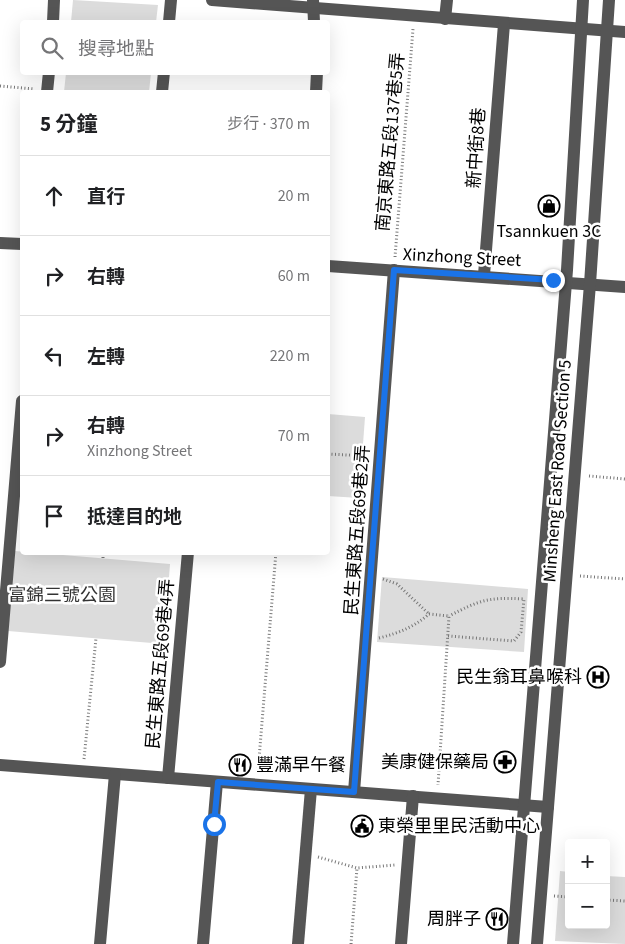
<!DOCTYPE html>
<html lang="zh-TW">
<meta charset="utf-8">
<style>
:root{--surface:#fff;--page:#f2f2f2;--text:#202124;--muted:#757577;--line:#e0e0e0}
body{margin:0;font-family:"Source Sans 3","Noto Sans TC",sans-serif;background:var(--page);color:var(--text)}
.controls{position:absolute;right:15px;bottom:15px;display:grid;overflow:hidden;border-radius:5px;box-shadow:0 5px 20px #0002}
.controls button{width:45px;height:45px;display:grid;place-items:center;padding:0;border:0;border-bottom:1px solid var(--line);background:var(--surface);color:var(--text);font:25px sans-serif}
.stop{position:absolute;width:15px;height:15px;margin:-11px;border:4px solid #1a73e8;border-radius:50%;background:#fff}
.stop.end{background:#1a73e8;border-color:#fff;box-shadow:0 1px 5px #0008}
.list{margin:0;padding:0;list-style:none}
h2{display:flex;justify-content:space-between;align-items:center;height:65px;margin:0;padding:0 20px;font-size:21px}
h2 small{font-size:16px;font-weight:400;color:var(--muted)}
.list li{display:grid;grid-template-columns:32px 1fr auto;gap:15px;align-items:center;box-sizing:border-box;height:80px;padding:0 20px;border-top:1px solid var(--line)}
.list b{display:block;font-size:19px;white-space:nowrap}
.list p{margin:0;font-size:16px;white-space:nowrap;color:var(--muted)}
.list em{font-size:16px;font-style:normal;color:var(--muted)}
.icon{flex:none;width:28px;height:28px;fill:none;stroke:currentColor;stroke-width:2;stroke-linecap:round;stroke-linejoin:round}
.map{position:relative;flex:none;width:625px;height:944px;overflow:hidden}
.search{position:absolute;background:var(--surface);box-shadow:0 5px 20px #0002;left:20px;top:20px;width:310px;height:55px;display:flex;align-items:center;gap:12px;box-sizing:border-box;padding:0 18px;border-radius:5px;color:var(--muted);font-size:19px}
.panel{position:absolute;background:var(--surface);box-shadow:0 5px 20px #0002;left:20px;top:90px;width:310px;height:465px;border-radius:5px}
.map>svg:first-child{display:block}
</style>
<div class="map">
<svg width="625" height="944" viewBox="0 0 625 944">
<rect width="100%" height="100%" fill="#fff"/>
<g fill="#dcdcdc">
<polygon points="73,0 158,5 156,22 71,22"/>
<polygon points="66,73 151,73 149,92 64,92"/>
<polygon points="328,414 365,417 359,498 328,496"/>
<polygon points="15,551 170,564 164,644 8,631"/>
<polygon points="382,577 528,589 524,652 377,642"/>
<polygon points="560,871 569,872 569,925 606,925 606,876 625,877 625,944 555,941"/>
</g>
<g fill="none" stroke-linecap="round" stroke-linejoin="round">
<g stroke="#777" stroke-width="3" stroke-dasharray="1 2.5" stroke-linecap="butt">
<polyline points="0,86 34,89"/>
<polyline points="395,257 413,29"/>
<polyline points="328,454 367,456"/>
<polyline points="589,476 625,479"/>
<polyline points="103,558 103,552"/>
<polyline points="580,576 625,579"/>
<polyline points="383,579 397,584 429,614"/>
<path d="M448,636L514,641L521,632L524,599C488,597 480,600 449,616"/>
<path d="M379,638C399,633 414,627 429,614L449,616L438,785"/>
<polyline points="84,759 96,638"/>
<polyline points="258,771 276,552"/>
<polyline points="318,857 357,868 395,865"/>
<polyline points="554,896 569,897"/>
<polyline points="606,900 625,901"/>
<polyline points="351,944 357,868"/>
</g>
<g stroke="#555" stroke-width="12">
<polyline points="212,0 625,32"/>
<polyline points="313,0 314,22"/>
<polyline points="445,19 447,0"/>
<polyline points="53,22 54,0"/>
<polyline points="169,22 171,0"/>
<polyline points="47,92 49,72"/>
<polyline points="162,92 164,72"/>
<polyline points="316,92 317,72"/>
<polyline points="0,243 22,244"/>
<polyline points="328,266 625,287"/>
<polyline points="484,275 504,24"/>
<polyline points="0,662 22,401"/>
<polyline points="0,765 548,807"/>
<polyline points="168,778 188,552"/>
<polyline points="354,792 394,270"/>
<polyline points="100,944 115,774"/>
<polyline points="203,944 217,782"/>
<polyline points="298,944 311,789"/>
<polyline points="401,944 413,796"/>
<polyline points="513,944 567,270 583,0"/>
<polyline points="537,944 590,284 609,0"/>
</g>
</g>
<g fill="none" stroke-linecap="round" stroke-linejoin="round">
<polyline stroke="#1a73e8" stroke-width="6" points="214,824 218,782 354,792 394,270 553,280"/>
</g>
<defs>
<g id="shop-ring" transform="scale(1.125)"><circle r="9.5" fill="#fff" stroke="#000" stroke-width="1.5"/><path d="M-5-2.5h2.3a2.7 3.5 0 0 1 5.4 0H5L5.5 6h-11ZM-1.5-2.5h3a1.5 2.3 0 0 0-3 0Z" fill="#000"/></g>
<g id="hospital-ring" transform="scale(1.125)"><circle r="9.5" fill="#fff" stroke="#000" stroke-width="1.5"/><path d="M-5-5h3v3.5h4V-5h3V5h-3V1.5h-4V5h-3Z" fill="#000"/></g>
<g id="pharmacy-ring" transform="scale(1.125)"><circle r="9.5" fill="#fff" stroke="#000" stroke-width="1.5"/><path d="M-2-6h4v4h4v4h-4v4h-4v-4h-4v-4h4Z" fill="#000"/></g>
<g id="restaurant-ring" transform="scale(1.125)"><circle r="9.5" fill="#fff" stroke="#000" stroke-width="1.5"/><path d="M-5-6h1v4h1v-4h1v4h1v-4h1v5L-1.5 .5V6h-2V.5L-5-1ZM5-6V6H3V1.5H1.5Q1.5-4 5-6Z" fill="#000"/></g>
<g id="civic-ring" transform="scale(1.125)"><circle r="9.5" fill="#fff" stroke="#000" stroke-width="1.5"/><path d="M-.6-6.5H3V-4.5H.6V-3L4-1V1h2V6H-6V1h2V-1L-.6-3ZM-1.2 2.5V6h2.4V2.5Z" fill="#000"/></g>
</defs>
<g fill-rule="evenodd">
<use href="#shop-ring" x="549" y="206"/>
<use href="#hospital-ring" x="598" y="677"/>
<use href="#pharmacy-ring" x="505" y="762"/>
<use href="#restaurant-ring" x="240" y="765"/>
<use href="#civic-ring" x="362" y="826"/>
<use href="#restaurant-ring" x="497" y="919"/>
</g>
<g text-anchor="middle" stroke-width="5" stroke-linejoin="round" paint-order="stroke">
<g font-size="18" fill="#000" stroke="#fff">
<text transform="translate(390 142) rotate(-85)" y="6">南京東路五段137巷5弄</text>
<text transform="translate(476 148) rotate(-86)" y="6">新中街8巷</text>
<text transform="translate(462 257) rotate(3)" y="6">Xinzhong Street</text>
<text transform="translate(557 471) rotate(-86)" y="6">Minsheng East Road Section 5</text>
<text transform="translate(357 530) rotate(-86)" y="6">民生東路五段69巷2弄</text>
<text transform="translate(160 664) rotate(-85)" y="6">民生東路五段69巷4弄</text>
</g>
<g font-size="18" fill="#000" stroke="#fff" text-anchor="end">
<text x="549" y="237" text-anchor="middle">Tsannkuen 3C</text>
<text x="582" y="683">民生翁耳鼻喉科</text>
<text x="489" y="768">美康健保藥局</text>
<text x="256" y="771" text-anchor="start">豐滿早午餐</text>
<text x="378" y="832" text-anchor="start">東榮里里民活動中心</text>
<text x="481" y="925">周胖子</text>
</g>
<g font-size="18" fill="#333" stroke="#fff">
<text x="62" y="601">富錦三號公園</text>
</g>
</g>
</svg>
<div class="controls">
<button>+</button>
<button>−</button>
</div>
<div class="stop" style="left:214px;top:824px"></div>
<div class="stop end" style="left:553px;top:280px"></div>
<div class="search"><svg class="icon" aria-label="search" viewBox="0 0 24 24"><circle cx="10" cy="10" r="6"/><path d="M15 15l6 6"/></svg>搜尋地點</div>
<section class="panel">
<h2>5 分鐘<small>步行 · 370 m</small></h2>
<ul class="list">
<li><svg class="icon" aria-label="ahead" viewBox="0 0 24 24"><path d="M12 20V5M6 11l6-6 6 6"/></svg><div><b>直行</b></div><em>20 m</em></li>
<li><svg class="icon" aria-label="right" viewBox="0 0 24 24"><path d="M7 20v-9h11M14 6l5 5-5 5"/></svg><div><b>右轉</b></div><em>60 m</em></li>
<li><svg class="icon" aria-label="left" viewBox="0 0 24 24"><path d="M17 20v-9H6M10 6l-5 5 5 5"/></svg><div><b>左轉</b></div><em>220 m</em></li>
<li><svg class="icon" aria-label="right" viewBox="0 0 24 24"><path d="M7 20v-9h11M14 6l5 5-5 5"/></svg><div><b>右轉</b><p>Xinzhong Street</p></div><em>70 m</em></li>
<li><svg class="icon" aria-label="arrive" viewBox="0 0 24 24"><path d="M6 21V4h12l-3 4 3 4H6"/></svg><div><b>抵達目的地</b></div></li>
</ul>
</section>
</div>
